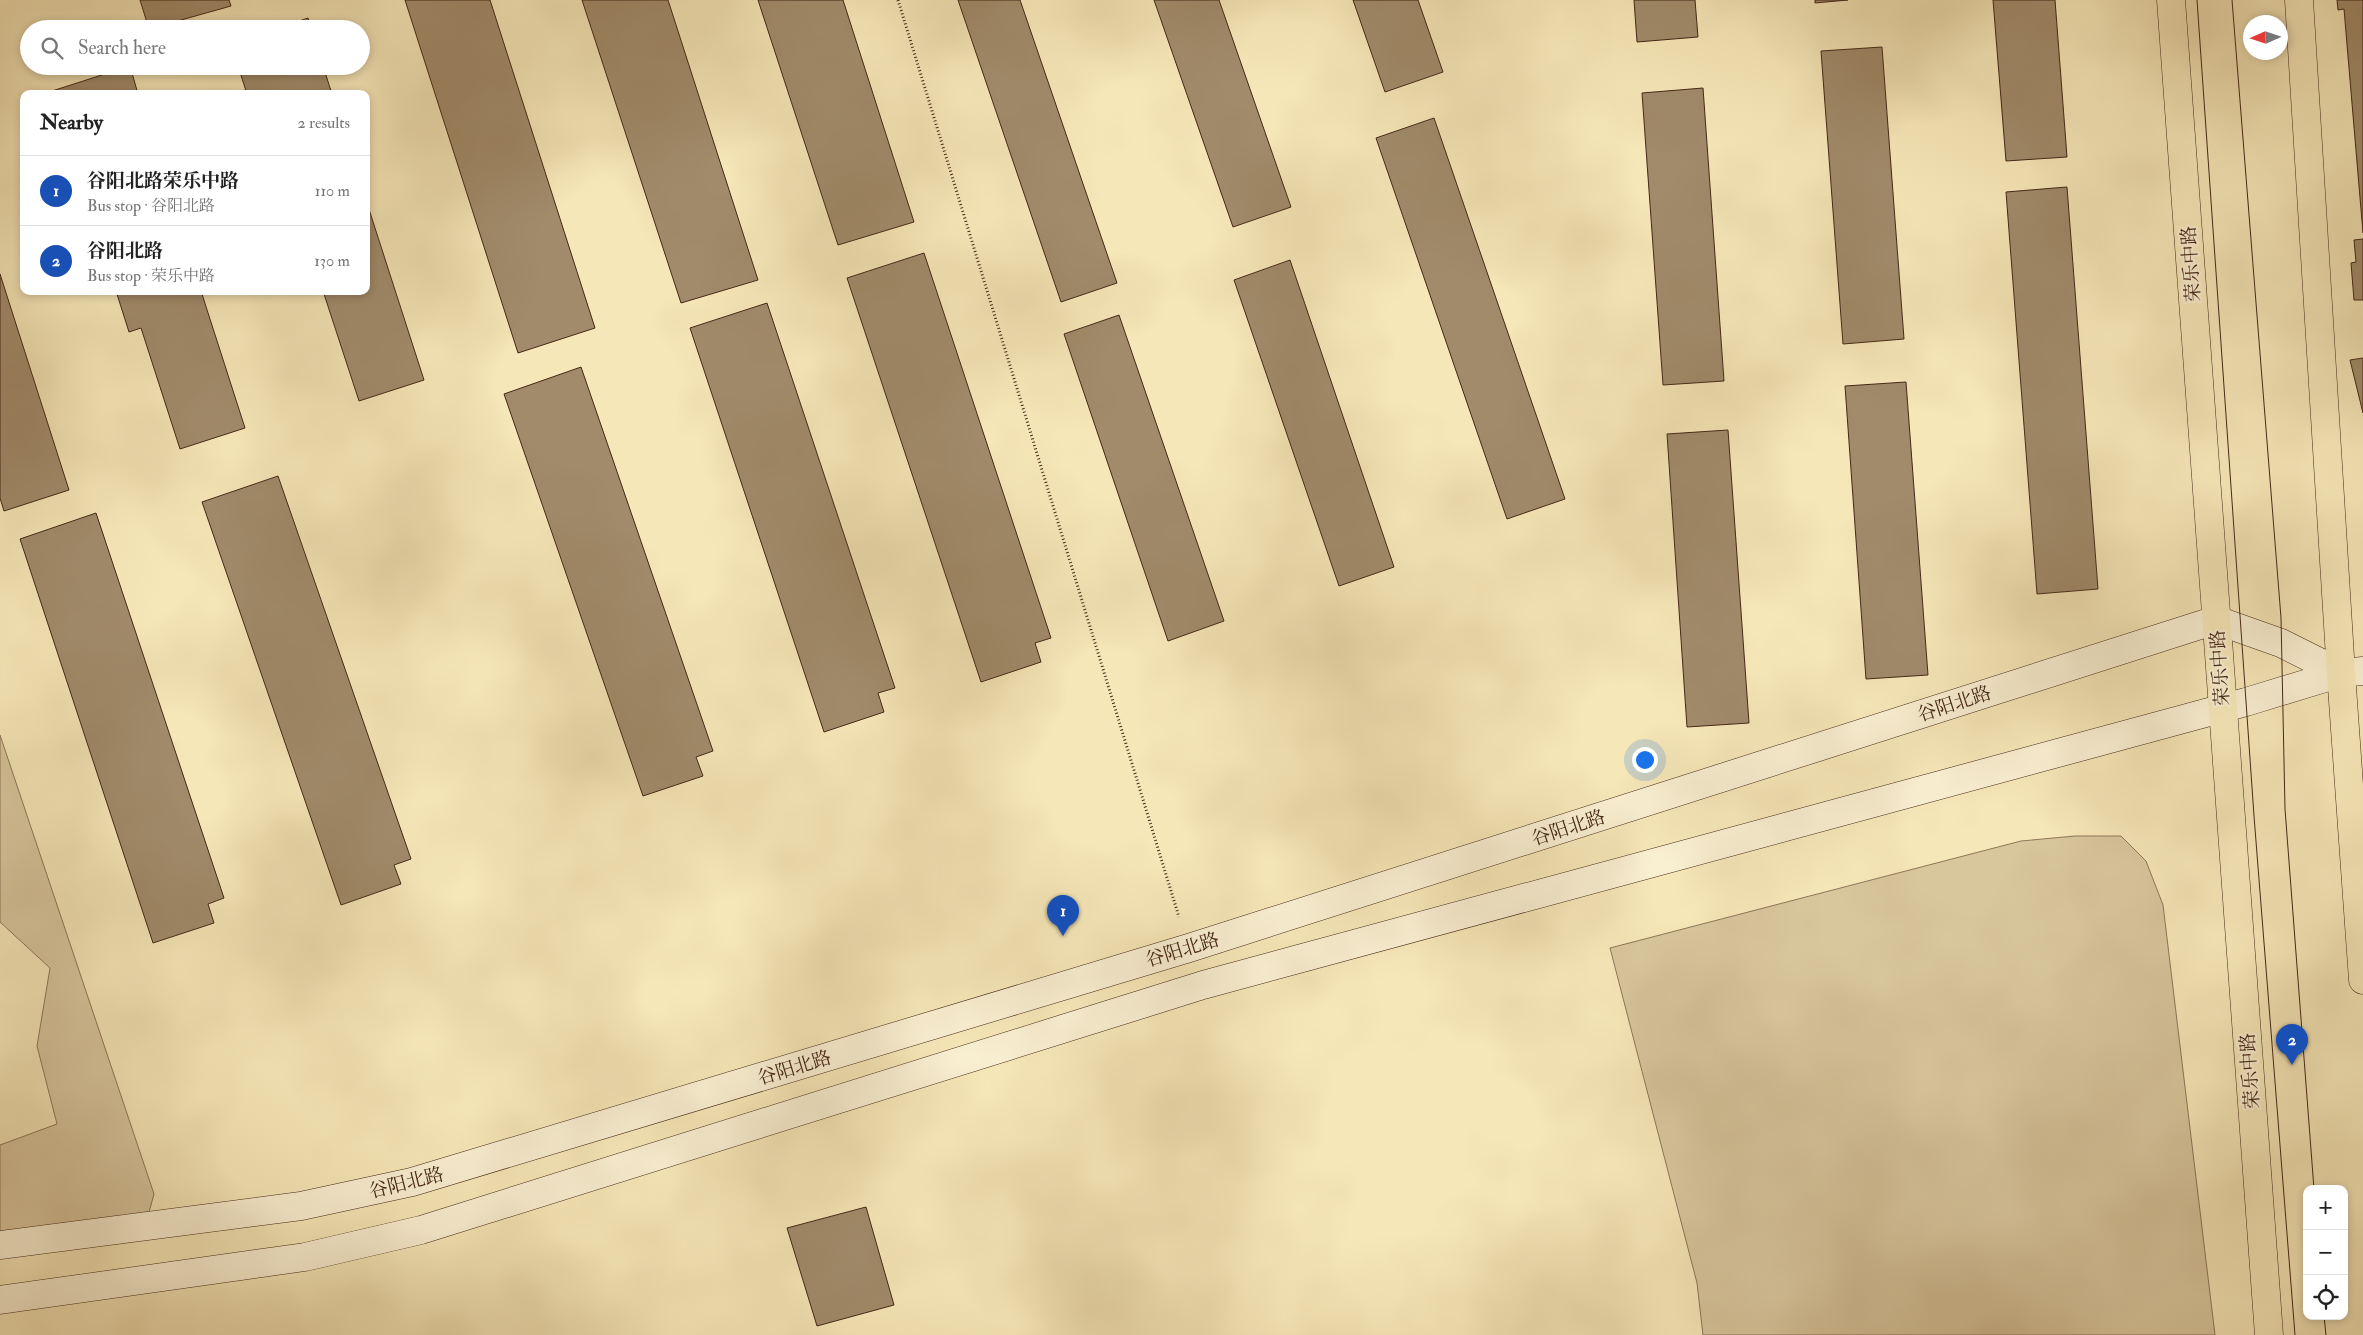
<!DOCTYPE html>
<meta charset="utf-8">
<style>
:root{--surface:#fff;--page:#f6f6f6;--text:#222;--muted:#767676;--line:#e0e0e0;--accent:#8f2418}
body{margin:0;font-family:"IM FELL Double Pica","Noto Serif SC",serif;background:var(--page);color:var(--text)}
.controls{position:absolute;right:15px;bottom:15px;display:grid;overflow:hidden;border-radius:10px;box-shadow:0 2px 8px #0003}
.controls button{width:45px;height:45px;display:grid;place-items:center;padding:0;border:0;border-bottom:1px solid var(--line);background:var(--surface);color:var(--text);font:25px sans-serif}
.compass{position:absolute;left:2243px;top:15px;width:45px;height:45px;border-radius:50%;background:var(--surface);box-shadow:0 2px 8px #0003;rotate:267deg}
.you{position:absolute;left:1644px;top:759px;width:18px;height:18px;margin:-12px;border:4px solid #fff;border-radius:50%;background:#1a73e8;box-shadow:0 0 0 8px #1a73e833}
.badge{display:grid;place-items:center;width:32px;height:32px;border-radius:50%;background:var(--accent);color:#fff;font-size:16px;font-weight:700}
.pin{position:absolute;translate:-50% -41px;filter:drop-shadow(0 1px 2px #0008)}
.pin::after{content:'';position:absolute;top:26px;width:18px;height:15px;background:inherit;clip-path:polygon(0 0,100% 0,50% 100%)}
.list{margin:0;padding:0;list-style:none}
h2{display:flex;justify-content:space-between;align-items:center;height:65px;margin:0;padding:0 20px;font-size:21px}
h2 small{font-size:16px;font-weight:400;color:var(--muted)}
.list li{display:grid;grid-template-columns:32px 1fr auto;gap:15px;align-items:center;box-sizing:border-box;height:70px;padding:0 20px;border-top:1px solid var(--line)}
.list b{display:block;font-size:19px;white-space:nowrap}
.list p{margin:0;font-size:16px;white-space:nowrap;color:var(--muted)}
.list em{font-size:16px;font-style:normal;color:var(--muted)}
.icon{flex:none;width:28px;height:28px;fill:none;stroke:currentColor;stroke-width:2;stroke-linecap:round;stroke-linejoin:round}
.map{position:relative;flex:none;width:2363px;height:1335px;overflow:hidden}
.search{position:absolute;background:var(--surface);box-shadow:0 2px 8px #0003;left:20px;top:20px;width:350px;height:55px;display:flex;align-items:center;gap:12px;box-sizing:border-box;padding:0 18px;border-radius:28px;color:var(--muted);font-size:19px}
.panel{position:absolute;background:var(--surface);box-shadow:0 2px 8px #0003;left:20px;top:90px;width:350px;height:205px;border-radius:10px}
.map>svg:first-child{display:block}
</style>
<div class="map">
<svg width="2363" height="1335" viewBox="0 0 2363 1335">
<rect width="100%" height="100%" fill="#f6e7b8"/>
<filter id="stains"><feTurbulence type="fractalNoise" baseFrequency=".004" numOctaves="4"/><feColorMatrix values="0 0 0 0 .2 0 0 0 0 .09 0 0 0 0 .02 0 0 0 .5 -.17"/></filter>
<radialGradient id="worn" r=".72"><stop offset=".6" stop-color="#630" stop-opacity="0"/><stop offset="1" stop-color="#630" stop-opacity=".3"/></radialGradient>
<g fill="#d8c69d" stroke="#8e765a">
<polygon points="0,735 154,1194 148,1216 0,1242 0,1145 57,1124 37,1046 50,968 0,922"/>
<polygon points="2075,836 2121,836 2146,861 2163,905 2215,1335 1703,1335 1697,1283 1610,948 2021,841"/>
</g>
<g fill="#a18b6b" stroke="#452717">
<polygon points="140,0 229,0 231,6 149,29"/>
<polygon points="405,0 490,0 595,328 518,353"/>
<polygon points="582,0 668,0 758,280 681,303"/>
<polygon points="758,0 843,0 914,222 838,245"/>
<polygon points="958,0 1020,0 1117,283 1061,302"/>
<polygon points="1154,0 1219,0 1291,207 1233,227"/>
<polygon points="1353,0 1418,0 1443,72 1385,92"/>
<polygon points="1634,0 1695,0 1698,37 1637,42"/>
<polygon points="1815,0 1848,0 1815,3"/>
<polygon points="1993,0 2055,0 2067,157 2006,161"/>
<polygon points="2337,0 2363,0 2363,233 2344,9 2338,10"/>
<polygon points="308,18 311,29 276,29"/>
<polygon points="1882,47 1904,339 1843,344 1821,51"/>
<polygon points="130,66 138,94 53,94 52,91"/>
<polygon points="238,66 323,66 332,94 247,94"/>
<polygon points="1703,88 1724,381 1663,385 1642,93"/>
<polygon points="1434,118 1565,499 1507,519 1376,138"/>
<polygon points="2067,187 2098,589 2037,594 2006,192"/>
<polygon points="366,200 424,380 359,401 323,291 366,291"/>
<polygon points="2363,239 2363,300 2354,300 2351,263 2356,262 2354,240"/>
<polygon points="924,253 1051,638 1035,643 1041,662 981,682 847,278"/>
<polygon points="1290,260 1394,567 1339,586 1234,280"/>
<polygon points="0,274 69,490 4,511 0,498"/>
<polygon points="116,291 201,291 245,428 180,449 141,328 129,332"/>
<polygon points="767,303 895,688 878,693 884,712 824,732 690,328"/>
<polygon points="1119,315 1224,621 1168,641 1064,334"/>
<polygon points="2363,358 2363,413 2350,360"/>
<polygon points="581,367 713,751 696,757 703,776 643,796 504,394"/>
<polygon points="1906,382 1928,675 1866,679 1845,386"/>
<polygon points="1728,430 1749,723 1687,727 1667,434"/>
<polygon points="278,476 411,859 394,865 401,884 341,905 202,502"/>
<polygon points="96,513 224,898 208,904 214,923 153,943 20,539"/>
<polygon points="866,1207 894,1305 817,1326 787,1228"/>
</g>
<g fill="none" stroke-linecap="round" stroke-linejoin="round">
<g stroke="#452717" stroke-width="29">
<g id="secondary">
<polyline points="0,1245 301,1206 412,1182 1189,948 2216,620 2281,643 2341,673"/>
<polyline points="0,1300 305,1257 421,1230 1203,985 2246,702 2341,673 2363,671"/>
</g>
</g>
<g stroke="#452717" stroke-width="29">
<g id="primary">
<polyline points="2171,0 2269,1335"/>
<polyline points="2299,0 2341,673 2363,980"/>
</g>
</g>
<polyline stroke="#452717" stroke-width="3" stroke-dasharray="1 2.5" stroke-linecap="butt" points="898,0 1179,917"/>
<use href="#secondary" stroke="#f9efd1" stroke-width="28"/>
<use href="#primary" stroke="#f6e7b8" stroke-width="28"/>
<g stroke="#452717" stroke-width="1">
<polyline points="2197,0 2254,816 2295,1335"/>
<polyline points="2232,0 2281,618 2285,809 2314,1189"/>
<polyline points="2324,1316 2326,1335"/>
</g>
</g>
<g text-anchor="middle" stroke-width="4.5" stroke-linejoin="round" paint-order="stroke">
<g font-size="19" fill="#452717" stroke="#f9efd1">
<text transform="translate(2190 264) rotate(-94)" y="7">荣乐中路</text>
<text transform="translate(2219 668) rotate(-94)" y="7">荣乐中路</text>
<text transform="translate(1954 703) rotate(-18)" y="7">谷阳北路</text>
<text transform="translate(1568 827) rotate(-18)" y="7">谷阳北路</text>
<text transform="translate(1182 949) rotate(-17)" y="7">谷阳北路</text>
<text transform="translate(794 1067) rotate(-17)" y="7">谷阳北路</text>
<text transform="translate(2249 1071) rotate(-94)" y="7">荣乐中路</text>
<text transform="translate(406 1182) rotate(-14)" y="7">谷阳北路</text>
</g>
</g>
<rect width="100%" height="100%" filter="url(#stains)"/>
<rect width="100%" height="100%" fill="url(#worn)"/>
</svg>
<div class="controls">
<button>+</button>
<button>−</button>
<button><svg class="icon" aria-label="locate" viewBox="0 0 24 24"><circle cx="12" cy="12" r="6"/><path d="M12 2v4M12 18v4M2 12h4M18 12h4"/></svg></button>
</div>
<svg class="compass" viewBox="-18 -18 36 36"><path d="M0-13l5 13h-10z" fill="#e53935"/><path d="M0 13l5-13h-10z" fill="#767676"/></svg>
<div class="you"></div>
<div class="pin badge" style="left:1063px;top:936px;background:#1a4fb4">1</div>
<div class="pin badge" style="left:2292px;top:1065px;background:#1a4fb4">2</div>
<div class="search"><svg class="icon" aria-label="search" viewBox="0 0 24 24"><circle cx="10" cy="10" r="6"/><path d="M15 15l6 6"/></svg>Search here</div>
<section class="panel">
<h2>Nearby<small>2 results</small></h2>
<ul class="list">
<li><span class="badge" style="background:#1a4fb4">1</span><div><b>谷阳北路荣乐中路</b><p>Bus stop · 谷阳北路</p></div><em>110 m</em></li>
<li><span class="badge" style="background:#1a4fb4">2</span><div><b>谷阳北路</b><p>Bus stop · 荣乐中路</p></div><em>130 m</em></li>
</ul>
</section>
</div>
